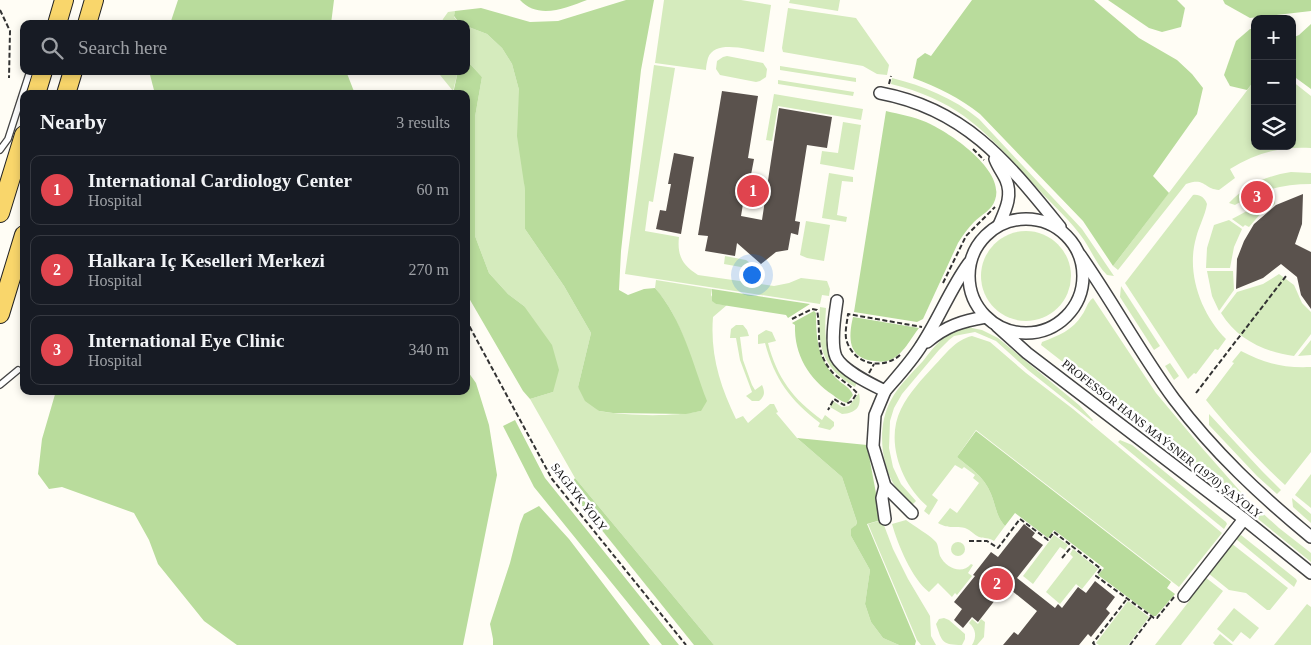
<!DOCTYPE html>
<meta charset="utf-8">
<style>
:root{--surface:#171b24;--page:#242831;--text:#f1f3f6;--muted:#9ea1a6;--line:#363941;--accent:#1a73e8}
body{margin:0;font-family:Georgia,serif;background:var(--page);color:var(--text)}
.controls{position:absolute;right:15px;top:15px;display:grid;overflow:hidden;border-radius:10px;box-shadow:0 2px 8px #0003}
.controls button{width:45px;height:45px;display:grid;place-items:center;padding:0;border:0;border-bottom:1px solid var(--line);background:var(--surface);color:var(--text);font:25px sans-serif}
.you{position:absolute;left:751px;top:274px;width:18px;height:18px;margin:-12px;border:4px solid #fff;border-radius:50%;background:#1a73e8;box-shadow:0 0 0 8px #1a73e833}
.badge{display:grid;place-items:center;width:32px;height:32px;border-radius:50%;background:var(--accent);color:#fff;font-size:16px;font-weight:700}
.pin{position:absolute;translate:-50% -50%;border:2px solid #fff;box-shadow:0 1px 5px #0006}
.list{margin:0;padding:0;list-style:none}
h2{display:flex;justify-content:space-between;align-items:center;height:65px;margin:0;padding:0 20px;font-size:21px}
h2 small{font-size:16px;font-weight:400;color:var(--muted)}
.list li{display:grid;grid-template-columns:32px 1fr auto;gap:15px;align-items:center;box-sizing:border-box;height:70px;margin:0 10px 10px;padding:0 10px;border:1px solid var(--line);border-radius:10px}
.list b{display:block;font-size:19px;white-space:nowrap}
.list p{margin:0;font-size:16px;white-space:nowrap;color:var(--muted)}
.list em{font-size:16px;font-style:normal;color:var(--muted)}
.icon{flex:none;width:28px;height:28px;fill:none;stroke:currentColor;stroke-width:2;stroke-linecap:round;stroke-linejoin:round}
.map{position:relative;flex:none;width:1311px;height:645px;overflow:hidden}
.search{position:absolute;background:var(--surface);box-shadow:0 2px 8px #0003;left:20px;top:20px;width:450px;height:55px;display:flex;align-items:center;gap:12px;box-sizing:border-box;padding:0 18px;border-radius:10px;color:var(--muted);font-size:19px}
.panel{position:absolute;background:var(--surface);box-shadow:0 2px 8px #0003;left:20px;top:90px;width:450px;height:305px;border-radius:10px}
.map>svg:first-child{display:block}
</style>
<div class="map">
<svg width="1311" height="645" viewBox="0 0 1311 645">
<rect width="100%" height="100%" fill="#fffdf5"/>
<g fill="#d5ebbd">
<path d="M664,0H741L771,5L764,52C748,50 715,39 708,58C707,62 706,66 706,70L655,63Z"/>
<polygon points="790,0 840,0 838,11 789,3"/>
<polygon points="788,8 856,18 889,65 887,75 877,74 863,66 783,52 782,48"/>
<polygon points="455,11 454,17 460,24 441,24 443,19 448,12"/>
<path d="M466,26L487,34L502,48L512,64L519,90V113L525,190V229L564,286L591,333L578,387L599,411C629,416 672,417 701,411C694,367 685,323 655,288L656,280L712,289L711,295L716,304L727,305L713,317C710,354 720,386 736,419L743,416L748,423L770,404H774L778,412L776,413L797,438L842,477L857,522L851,536L870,570L865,604L871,622L883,638L899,645H714L575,478L530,399L553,392L524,306L508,294L489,273L475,236V117L482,77L471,65H466Z"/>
<polygon points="727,56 763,63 767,69 766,77 760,81 756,82 720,75 716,69 717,61 723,57"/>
<path d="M654,65L675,68L653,202L649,201L645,231L679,237C677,255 682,265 698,275L774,286L789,283L801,278L827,281L830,289L829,296L822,295L820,304L625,274Z"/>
<polygon points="780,66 856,78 856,82 780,70"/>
<polygon points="439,71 458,71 453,91 440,75"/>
<path d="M892,78C924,86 953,98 979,119L1082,229L1114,276L1107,275C1097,265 1092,252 1084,240C1071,221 1053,205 1038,189C989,136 964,102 891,84Z"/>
<polygon points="778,80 854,92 853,96 778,84"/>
<path d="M1255,80V146H1292V81L1311,96V148C1281,146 1256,153 1230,169L1235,178L1219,190C1203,189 1206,177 1186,184L1118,270L1113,266Z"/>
<polygon points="774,94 863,109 861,120 778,106 772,141 766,140"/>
<polygon points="843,122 861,125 854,170 820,164 822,151 838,153"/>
<path d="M1291,172L1311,173V184C1283,184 1259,190 1235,205L1229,203C1246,185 1266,176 1291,172Z"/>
<polygon points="829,173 853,177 853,182 842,181 837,215 847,217 846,222 822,218"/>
<path d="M1193,195C1200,194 1205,198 1207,204C1205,216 1199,226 1196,238C1186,273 1201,314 1226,339L1218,350L1215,349L1196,374L1194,373L1188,379L1125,283Z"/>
<polygon points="1274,199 1275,204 1262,212 1249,227 1245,225 1243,227 1232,219 1262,203"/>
<polygon points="1229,220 1242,229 1234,247 1230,268 1206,268 1207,248 1214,225"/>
<polygon points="806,221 830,225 824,261 807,258 800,255"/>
<circle cx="1026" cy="276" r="45"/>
<polygon points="725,256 746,260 753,265 752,269 724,264"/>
<polygon points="1207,271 1233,271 1234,290 1219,311 1212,296"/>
<path d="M1279,274L1294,285L1302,303L1311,312V334L1294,356C1264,352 1237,339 1221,313L1237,292L1263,284Z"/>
<polygon points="1121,286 1160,346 1154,350 1120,297"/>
<path d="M1093,298L1156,393L1202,448L1247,499L1279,528L1311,553V562L1118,405L1041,345L1042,342C1058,336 1073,330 1082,315C1086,310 1087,302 1093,298Z"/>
<path d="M820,307L826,308C823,352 828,353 857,382L855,387C821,367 817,345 820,307Z"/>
<path d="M736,325H743L747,330L749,336L740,337L743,360L752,385L755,390L762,385C765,392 765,396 759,401H752L746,396L752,392L740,360L736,338H730L731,329Z"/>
<path d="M967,327L982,330L998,338L1079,405L1093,420L1092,421L1028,370L996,341L975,332L954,336L949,340L939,350L902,394L894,408L890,421L889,448L893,467L901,484L916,501L912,505C906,499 901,494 896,488C880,464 877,425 891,400C899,385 912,373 923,361C935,346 946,330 967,327Z"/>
<path d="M766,330L772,332L776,341L768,343C777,378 793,399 822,420L825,415L834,422V426L830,430L818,427L820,423C790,400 775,380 765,343L758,344V335Z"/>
<path d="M972,336L990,342L1026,373L1073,409L1222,533L1179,587L976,430L957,457C970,468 984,476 991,494C996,506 996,516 1005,526L994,541C988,537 985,539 979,537C974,535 971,530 965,528C954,525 950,530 938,523L950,508L957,513L979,483L973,478L975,475L964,467L962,469L955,465L932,495L938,500L929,515L924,511L927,506C901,484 885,441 901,409C909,393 922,379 934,366C946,354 955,340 972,336Z"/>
<polygon points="1311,340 1311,355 1298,356"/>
<path d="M1241,351C1266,364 1283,368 1311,367V452L1285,485C1257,459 1230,430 1206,400L1234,363L1232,362Z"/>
<polygon points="1170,363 1179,376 1174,380 1165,366"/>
<path d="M859,393C862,407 856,413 842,414L830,407L833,401L842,407L849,406Z"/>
<polygon points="1209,414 1262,471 1281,490 1277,494 1257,476 1209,425"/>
<polygon points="1120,440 1132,445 1226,522 1227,524 1224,529 1118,442"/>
<polygon points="1311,474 1311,508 1295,495"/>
<polygon points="1292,498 1311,514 1311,523 1293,507"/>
<polygon points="882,520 893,549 908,579 930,616 931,636 936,645 921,645 917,640 868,524"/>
<path d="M906,520C915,527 927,533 935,541C939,545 938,551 940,556C946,568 962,575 971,564L973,565L968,573L972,576L957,595L955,593L952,597L938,583L929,592C912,579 898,545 892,524Z"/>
<polygon points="1054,535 1068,545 1065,550 1060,547 1033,584 1023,576"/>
<polygon points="1241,535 1296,579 1297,581 1294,587 1236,539"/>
<circle cx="958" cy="549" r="7"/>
<polygon points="1231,543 1288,588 1270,610 1267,610 1246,593 1229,590 1208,573"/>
<polygon points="1073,549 1098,569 1082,589 1076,584 1060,604 1046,592 1073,557 1070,554"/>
<polygon points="1205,577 1223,591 1181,645 1155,645 1190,600 1188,599"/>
<polygon points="1128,601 1149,617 1128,645 1099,645 1096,643"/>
<polygon points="1307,604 1311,607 1311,645 1274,645"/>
<polygon points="1234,608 1259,628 1250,639 1241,632 1233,642 1217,629"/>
<path d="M944,618L949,620L965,634V639L962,645C942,645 942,642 936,624L939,619Z"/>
<path d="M972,619L978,624L981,619L985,622L984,637L977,645H972C977,637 976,629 969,623Z"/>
<polygon points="1220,634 1233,645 1215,645 1213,643"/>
</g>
<g fill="#b9dc9c">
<polygon points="178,0 334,0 331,24 170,24"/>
<path d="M520,0H587C566,8 538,20 520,0Z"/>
<path d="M626,0H654L641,70L621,251L619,290L628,295L644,289L655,288C683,320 692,362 707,401L701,411L686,414L613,413L599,411L585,401L578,387L591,333L564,286L525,229V190L517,136L519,90L512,64L502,48L487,34L466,26V24H460L454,16L455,11L481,8L530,22L558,21Z"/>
<path d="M972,0H1094L1139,38L1177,60L1192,74L1203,88L1197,114L1153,176L1169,193L1113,266L1083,221L980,114C960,98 938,87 913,78L917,59L925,53L931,56Z"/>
<polygon points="1108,0 1177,0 1185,8 1181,27 1162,32 1149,28"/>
<polygon points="1223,0 1311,0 1311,11 1250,18 1225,4"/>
<polygon points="1311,24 1311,89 1296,78 1292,80 1292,38 1299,35"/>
<polygon points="1250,29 1255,29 1255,80 1247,90 1230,86 1224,75 1236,41"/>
<polygon points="466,65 471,65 482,77 475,117 475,236 489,273 508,294 524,306 552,345 559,370 553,392 530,399 523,391 466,293 466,94 453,94 458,71 466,71"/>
<polygon points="149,71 346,71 355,94 155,94"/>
<path d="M886,111C899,114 914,117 926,122C949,132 1006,170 995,200C992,210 981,215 974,222C968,228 963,235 958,243L923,319L917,322L854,312Z"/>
<polygon points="712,289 810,304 788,318 786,315 716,304 712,301"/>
<path d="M814,311L816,313C816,339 818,360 837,379C843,385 850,387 853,395L847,403C841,401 838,399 833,395C809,379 794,355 795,325L792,323Z"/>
<path d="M853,317L919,328C911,338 903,355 890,360C886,362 879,362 875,361C848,359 848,338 853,317Z"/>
<polygon points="466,369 476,383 489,425 497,475 463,645 237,645 204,621 158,564 149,540 134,513 62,487 49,489 38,474 42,439 56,391 466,391"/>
<polygon points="515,420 545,478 679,645 662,645 534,487 503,426"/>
<path d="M976,431L1171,582L1167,588L1175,594L1156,616H1153L1098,575L1104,568L1054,530L1048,538L1015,513L1005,526C996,516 996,506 991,494C984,476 970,468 957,457Z"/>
<polygon points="797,438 867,445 881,520 867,524 916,641 915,645 899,645 883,638 871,622 865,604 870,570 851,536 851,529 856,525 857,522 842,477"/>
<polygon points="575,478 714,645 694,645 568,488"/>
<polygon points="539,506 569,539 650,645 493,645 493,639 490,624 510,563 520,524 524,514"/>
</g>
<g fill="#5a524d">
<polygon points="722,91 758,96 748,158 754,159 750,180 747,180 741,216 762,220 779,108 832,117 827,148 807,145 795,221 800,222 798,235 791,233 788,250 776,252 761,264 737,243 735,256 705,251 708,236 698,235"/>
<polygon points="674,153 694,157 681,234 656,229 660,210 666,211 671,184 668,184"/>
<polygon points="1303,194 1302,224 1295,244 1311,252 1311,309 1301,295 1297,277 1281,264 1263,278 1236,289 1237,259 1244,241 1254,224 1276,205"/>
<polygon points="1024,524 1035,533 1032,537 1043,545 1017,578 1055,608 1058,604 1062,608 1078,587 1086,593 1095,581 1115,597 1106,609 1110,613 1091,637 1088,634 1079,645 1003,645 1014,632 1018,635 1037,611 1006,586 978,622 972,617 963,628 954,620 962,609 954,602 975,576 973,575 991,552 998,557"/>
</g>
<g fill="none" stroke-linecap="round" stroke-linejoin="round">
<g stroke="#444" stroke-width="8">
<g id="service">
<polyline points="0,150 8,139 30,71"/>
<polyline points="0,385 18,370"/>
</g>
</g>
<g stroke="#444" stroke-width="14">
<g id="minor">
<path d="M880,93C966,109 1008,163 1060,227"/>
<path d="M995,159C998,167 1003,173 1006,180C1013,196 1005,211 999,225"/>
<circle cx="1026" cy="276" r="57"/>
<path d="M1080,255C1113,302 1140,353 1174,399C1214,452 1260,495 1311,537"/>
<path d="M837,301C835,315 830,343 836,357C843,371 871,384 885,391C897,377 911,362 921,346C939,319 950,289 969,263"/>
<polyline points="997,326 1027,353 1244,519 1311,573"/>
<path d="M927,342C946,326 962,321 986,317"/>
<polyline points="885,391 875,415 873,446 885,486 912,513"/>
<polyline points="885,519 882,498 885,486"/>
<polyline points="1184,596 1244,519"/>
</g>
</g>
<g stroke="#222" stroke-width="20">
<g id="primary">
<polyline points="57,24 64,0"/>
<polyline points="87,24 94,0"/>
<polyline points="36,94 43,71"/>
<polyline points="66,94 73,71"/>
<polyline points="0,213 24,135"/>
<polyline points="0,314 24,235"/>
</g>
</g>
<g stroke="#333" stroke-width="2" stroke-dasharray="5 2.5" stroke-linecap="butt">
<polyline points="0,10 10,31 9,78"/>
<polyline points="889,84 891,76"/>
<polyline points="973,149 984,160"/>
<polyline points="943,283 966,236 995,207"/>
<path d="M792,319L812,309L817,310C822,336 813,350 833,373C841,380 850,385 857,393L852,401L844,405L834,399L828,410"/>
<polyline points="466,320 552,479 686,645"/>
<path d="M900,355C883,370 855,365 847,342C844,334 847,323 848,314L922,327"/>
<polyline points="869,373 874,364"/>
<polyline points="1196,393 1286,276"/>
<polyline points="969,541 987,541 998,548 1020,519 1048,540 1054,532 1101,569 1096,576 1154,618 1157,618 1174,597"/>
<polyline points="1062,558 1072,546"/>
<polyline points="1095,645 1093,643 1126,600"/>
<polyline points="1130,645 1151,617"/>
</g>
<use href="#service" stroke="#fff" stroke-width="5.5"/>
<use href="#minor" stroke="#fff" stroke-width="11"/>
<use href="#primary" stroke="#f9d66b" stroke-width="18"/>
</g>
<g text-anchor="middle" stroke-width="5" stroke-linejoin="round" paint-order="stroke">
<g font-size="12" fill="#111" stroke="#fff">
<text transform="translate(1162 439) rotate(38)" y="4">PROFESSOR HANS MAÝSNER (1970) ŞAÝOLY</text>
<text transform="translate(579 497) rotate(52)" y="4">SAGLYK ÝOLY</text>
</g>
</g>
</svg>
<div class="controls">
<button>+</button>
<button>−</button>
<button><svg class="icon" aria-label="layers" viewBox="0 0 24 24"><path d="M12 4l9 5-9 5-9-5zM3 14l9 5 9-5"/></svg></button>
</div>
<div class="you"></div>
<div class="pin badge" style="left:753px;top:191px;background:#e0444e">1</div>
<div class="pin badge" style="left:997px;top:584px;background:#e0444e">2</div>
<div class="pin badge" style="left:1257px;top:197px;background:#e0444e">3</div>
<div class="search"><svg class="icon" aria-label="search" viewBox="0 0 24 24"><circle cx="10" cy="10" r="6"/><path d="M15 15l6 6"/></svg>Search here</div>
<section class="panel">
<h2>Nearby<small>3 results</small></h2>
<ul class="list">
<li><span class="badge" style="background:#e0444e">1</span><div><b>International Cardiology Center</b><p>Hospital</p></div><em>60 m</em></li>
<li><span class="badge" style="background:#e0444e">2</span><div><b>Halkara Iç Keselleri Merkezi</b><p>Hospital</p></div><em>270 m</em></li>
<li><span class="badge" style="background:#e0444e">3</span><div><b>International Eye Clinic</b><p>Hospital</p></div><em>340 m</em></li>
</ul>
</section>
</div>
